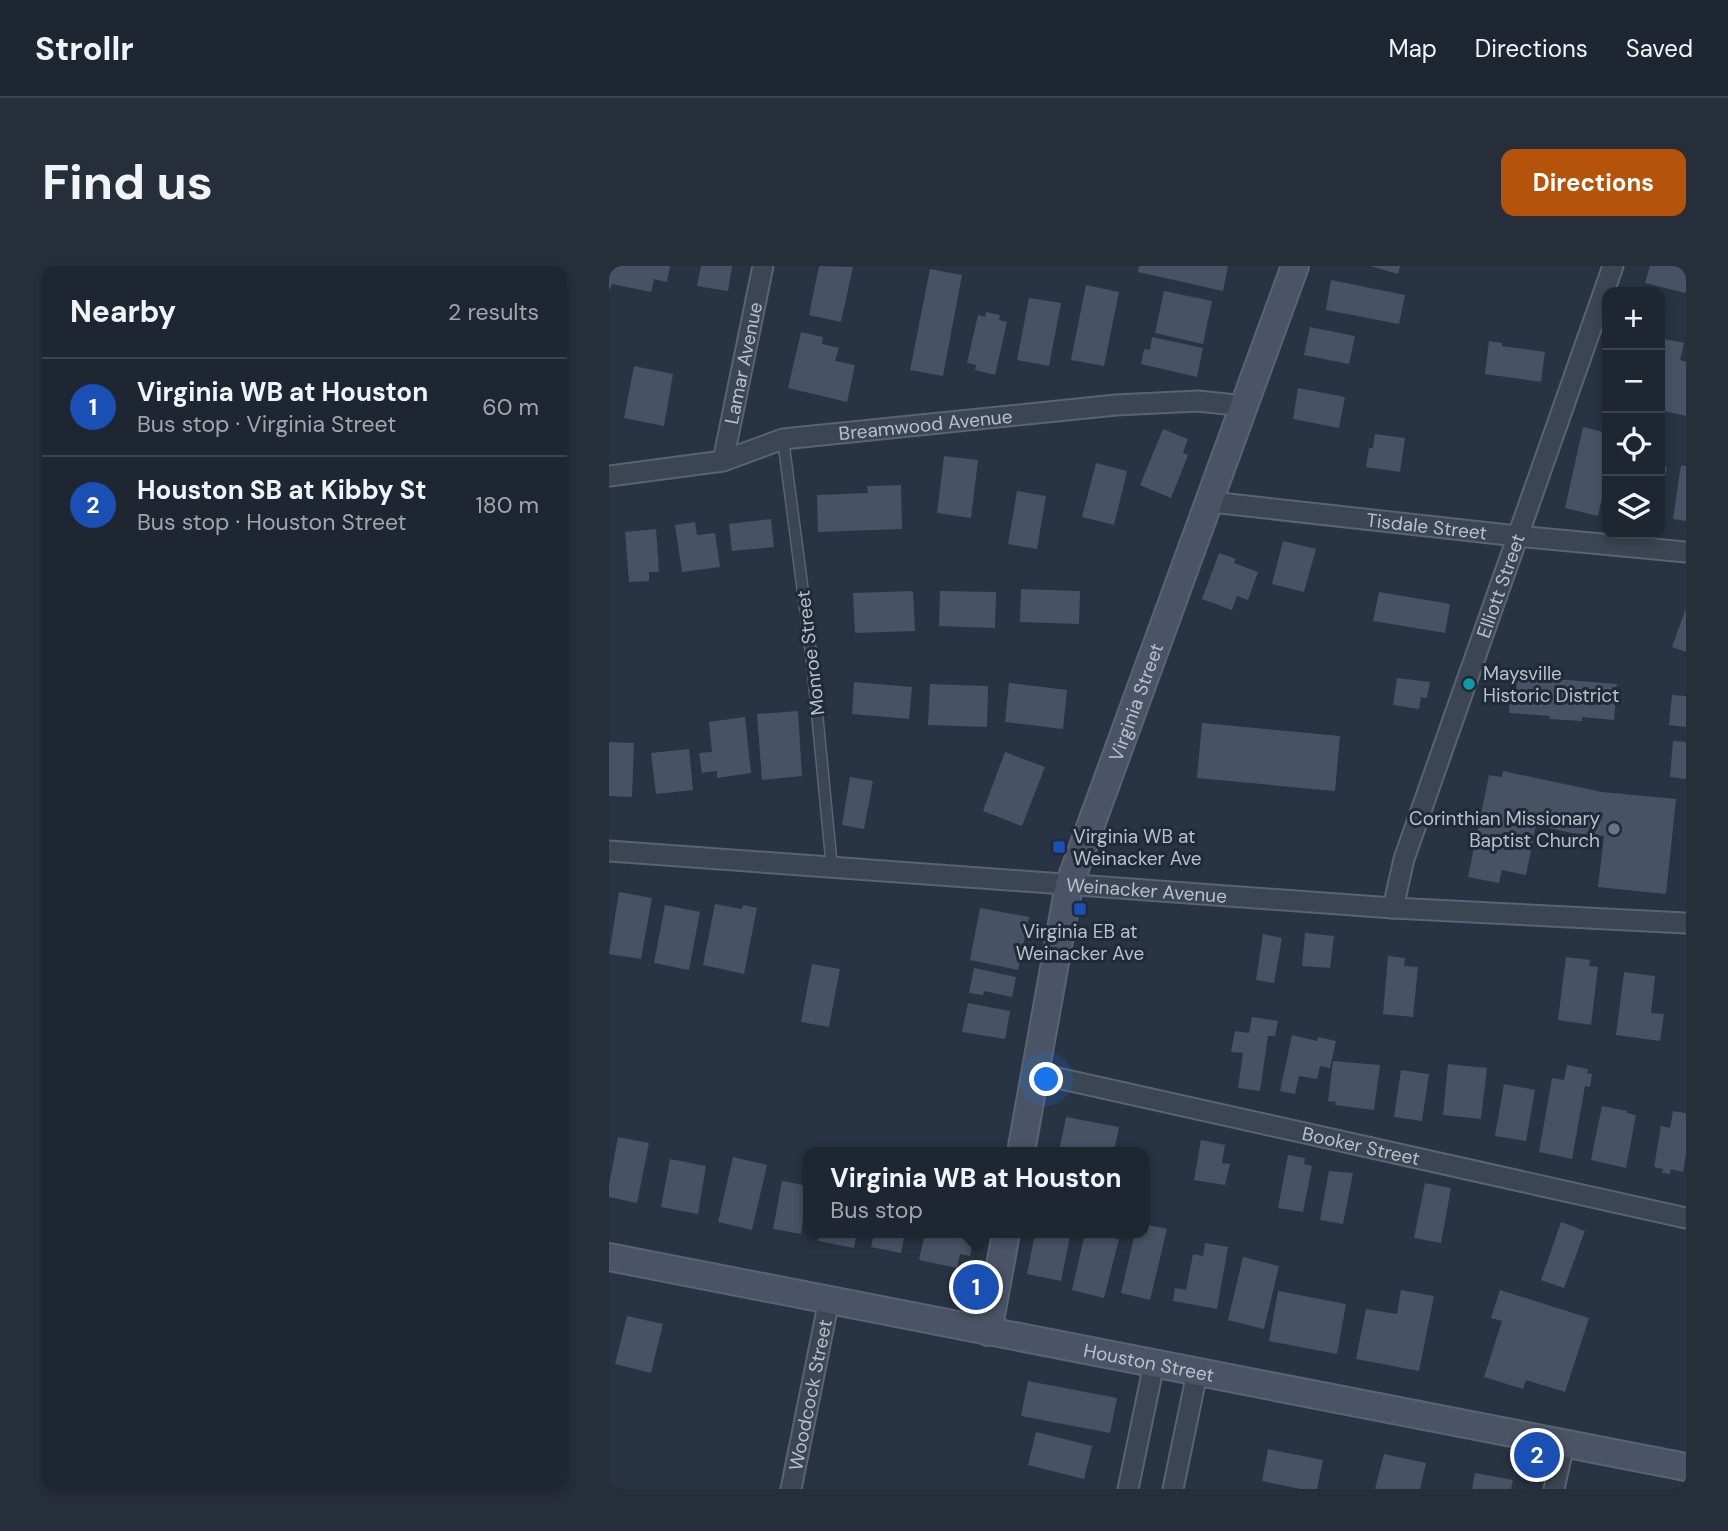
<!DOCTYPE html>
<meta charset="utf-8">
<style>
:root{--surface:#1e2632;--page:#262e3a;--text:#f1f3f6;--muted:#a1a5ac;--line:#3c434d;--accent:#b45309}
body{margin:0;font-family:"DM Sans",sans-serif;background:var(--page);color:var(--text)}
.controls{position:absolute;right:21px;top:21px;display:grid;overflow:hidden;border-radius:14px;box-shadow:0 4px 10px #0003}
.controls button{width:63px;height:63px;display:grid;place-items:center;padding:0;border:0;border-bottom:2px solid var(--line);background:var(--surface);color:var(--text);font:35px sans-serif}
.you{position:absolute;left:438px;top:814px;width:24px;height:24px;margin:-18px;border:5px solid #fff;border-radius:50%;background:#1a73e8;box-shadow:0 0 0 10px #1a73e833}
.badge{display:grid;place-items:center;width:46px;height:46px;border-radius:50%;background:var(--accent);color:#fff;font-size:23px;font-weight:700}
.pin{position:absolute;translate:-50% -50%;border:4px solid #fff;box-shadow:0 2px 7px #0006}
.popup{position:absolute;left:194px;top:881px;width:346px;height:91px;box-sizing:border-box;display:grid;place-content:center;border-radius:14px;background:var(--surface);filter:drop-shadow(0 2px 5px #0005);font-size:23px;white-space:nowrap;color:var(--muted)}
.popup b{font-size:26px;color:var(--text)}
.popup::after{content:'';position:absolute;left:50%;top:100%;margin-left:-14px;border:14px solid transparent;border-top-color:var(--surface)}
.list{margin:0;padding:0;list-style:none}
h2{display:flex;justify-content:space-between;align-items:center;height:91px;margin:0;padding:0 28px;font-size:30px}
h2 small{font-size:23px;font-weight:400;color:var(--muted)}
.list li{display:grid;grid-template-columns:46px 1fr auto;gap:21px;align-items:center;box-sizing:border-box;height:98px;padding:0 28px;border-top:2px solid var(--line)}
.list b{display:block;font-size:26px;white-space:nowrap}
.list p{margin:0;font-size:23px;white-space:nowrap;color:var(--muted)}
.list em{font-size:23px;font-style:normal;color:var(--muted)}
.icon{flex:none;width:38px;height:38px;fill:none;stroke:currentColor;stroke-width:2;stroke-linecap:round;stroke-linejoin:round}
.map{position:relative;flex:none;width:1077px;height:1223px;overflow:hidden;border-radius:14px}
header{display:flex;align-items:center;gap:42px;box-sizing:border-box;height:98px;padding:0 35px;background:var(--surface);border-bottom:2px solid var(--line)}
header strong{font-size:33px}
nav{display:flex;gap:38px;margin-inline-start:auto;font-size:24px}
.intro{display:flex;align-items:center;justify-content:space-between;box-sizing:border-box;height:168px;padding:0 42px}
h1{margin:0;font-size:49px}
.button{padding:18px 32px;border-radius:14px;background:var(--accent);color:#fff;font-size:24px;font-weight:700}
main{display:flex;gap:42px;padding:0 42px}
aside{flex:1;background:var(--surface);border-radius:14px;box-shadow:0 4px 10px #0003}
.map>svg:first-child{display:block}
</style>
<header>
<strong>Strollr</strong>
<nav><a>Map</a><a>Directions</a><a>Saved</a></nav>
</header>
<div class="intro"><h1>Find us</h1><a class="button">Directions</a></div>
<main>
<aside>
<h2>Nearby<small>2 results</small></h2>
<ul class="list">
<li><span class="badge" style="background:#1a4fb4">1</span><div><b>Virginia WB at Houston</b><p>Bus stop · Virginia Street</p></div><em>60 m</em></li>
<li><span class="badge" style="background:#1a4fb4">2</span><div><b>Houston SB at Kibby St</b><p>Bus stop · Houston Street</p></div><em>180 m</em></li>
</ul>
</aside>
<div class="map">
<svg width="1077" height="1223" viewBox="0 0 1077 1223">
<rect width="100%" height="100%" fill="#283343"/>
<g fill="#475365">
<polygon points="0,0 61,0 58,16 45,13 42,26 3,18 0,25"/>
<polygon points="92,0 123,0 119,25 88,20"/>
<polygon points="210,0 244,1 232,56 200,49"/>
<polygon points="530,0 619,0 614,25 529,6"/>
<polygon points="761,0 791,0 789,8"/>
<polygon points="1041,0 1077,0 1077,27 1036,17"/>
<polygon points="321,3 353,9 334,110 301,104"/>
<polygon points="722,14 796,29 790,58 717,44"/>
<polygon points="477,19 510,26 495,100 462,94"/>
<polygon points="555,25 603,35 594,78 546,67"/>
<polygon points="420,32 452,37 440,100 408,94"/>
<polygon points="377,46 391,49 390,54 398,56 386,109 366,104 367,99 358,97 369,49 376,51"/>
<polygon points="701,61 746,70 740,98 695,89"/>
<polygon points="192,66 214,71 213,78 230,82 226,95 246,99 238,136 179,122"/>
<polygon points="543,71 594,82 588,111 532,98 535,83 541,84"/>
<polygon points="1051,72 1075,77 1071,94 1077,96 1077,150 1051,144"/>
<polygon points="880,75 893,77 893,80 936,86 932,116 876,108"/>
<polygon points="25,100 64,108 55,160 15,152"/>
<polygon points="689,122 736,131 730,162 684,153"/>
<polygon points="974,161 998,167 998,218 996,217 989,250 956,242"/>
<polygon points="554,163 579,173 574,187 579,189 562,232 531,219"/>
<polygon points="766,168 796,172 791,206 757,201 760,182 764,182"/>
<polygon points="335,190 369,194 362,252 328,247"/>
<polygon points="487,197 518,205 505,259 473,251"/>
<polygon points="1072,199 1077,200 1077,255 1064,253"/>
<polygon points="1051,200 1058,201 1052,231 1051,231"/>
<polygon points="292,219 293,263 209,266 208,229 259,227 258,220"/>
<polygon points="408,225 437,230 428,283 399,278"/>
<polygon points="162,253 165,281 123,285 120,258"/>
<polygon points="86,256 88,269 106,267 111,301 73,306 66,259"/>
<polygon points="47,263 50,306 40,306 40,315 20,316 16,266"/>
<polygon points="674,275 707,283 695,326 663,318"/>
<polygon points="610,287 627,293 625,297 649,306 639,334 628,330 623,344 593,333"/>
<polygon points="412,323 471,325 470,358 411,356"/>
<polygon points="304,325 306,365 246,367 244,327"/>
<polygon points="331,325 387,326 386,362 330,360"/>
<polygon points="770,326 841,338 836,367 764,355"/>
<polygon points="1077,342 1077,386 1063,381"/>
<polygon points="908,410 1008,418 1005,454 973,451 973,455 940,453 941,450 900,447 902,425 907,425"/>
<polygon points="788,412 821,416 818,432 812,431 810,443 784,439"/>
<polygon points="245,416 303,421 300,453 243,448"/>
<polygon points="400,417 458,424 454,463 396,456"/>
<polygon points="321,418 379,420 378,461 319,459"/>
<polygon points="1063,429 1077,430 1077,461 1060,459"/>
<polygon points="189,445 193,510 153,514 148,448"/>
<polygon points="136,451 142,507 108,512 108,505 93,507 90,487 103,486 100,456"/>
<polygon points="593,457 731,470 726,525 588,512"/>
<polygon points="1064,475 1077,476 1077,513 1061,511"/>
<polygon points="0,476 25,477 23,531 0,530"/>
<polygon points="80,483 84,524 47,528 42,487"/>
<polygon points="396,486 436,501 413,560 374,545"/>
<polygon points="894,505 993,526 1067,533 1057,628 989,621 995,570 963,567 927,559 917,609 893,604 890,617 859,611 880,509 893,511"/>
<polygon points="241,511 264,515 255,563 233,559"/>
<polygon points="10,626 43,632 32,693 0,688"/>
<polygon points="106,638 133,643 134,639 148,642 135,708 94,699"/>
<polygon points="56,639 91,646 80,704 45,697"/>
<polygon points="371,642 420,651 409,704 361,694"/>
<polygon points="696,667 725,670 721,702 693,700"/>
<polygon points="654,668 673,672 665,717 647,714"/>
<polygon points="779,690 796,692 795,700 809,701 804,751 774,748"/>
<polygon points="957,691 981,694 980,700 989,701 982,759 949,754"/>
<polygon points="203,698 231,703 220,761 192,756"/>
<polygon points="365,702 407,711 403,731 375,725 374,729 360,727"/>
<polygon points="1015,706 1046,710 1042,747 1055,748 1051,775 1007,769"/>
<polygon points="359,737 401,745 396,773 353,766"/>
<polygon points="643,751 669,755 666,770 659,770 651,825 629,822 634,787 622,786 626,765 640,767"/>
<polygon points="683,769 708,775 709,771 727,775 721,802 711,800 708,813 690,810 686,828 671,825"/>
<polygon points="724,795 771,799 765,844 726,839 727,836 719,835"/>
<polygon points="839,798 878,802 872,853 834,849"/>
<polygon points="958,799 979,803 978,807 983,808 981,821 976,820 963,893 930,886 943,812 955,814"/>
<polygon points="792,804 820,808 813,855 785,851"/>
<polygon points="895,818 926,824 917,875 886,870"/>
<polygon points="993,840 1018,845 1018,847 1027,849 1017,902 982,894"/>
<polygon points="1064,845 1077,847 1077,889 1074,906 1062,903 1061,908 1053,907 1054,903 1045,901 1052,860 1061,862"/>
<polygon points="457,851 510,861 505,886 450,886"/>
<polygon points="9,871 40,877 28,937 0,931 0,919"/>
<polygon points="592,874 616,879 613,897 621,898 616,919 585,914"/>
<polygon points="679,889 696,892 695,898 703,900 694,946 669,942"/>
<polygon points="124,891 158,899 143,964 109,956"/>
<polygon points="61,893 97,900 89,948 52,941"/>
<polygon points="720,905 744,907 734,958 711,954"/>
<polygon points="173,915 199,920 192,968 164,963"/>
<polygon points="816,917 842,922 832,977 805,972"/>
<polygon points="952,956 976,965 955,1022 932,1014"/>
<polygon points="535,958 558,963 541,1034 512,1027 526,967 535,967"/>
<polygon points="210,967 248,967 245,982 209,975"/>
<polygon points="265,967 296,967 292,987 262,981"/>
<polygon points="316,967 366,967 361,990 351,988 348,1002 310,994"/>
<polygon points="426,967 461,970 452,1015 418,1008"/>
<polygon points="476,967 510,973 495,1032 463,1024"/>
<polygon points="596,977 619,981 608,1043 564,1035 566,1022 577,1024 584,988 594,990"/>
<polygon points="634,991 670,1000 655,1063 619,1054"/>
<polygon points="792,1024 825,1030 810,1105 747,1093 757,1043 788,1048"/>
<polygon points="891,1024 980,1052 956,1126 917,1114 914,1123 875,1111 893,1055 882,1052"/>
<polygon points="669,1025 737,1038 728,1088 660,1075"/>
<polygon points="18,1050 54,1058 42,1107 6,1098"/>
<polygon points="419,1115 508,1132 501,1167 412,1150"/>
<polygon points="427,1166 483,1180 475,1213 419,1199"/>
<polygon points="659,1183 714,1194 708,1223 692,1223 653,1215"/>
<polygon points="775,1188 817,1197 811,1223 766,1223"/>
<polygon points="866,1207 904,1214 902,1223 863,1223"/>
</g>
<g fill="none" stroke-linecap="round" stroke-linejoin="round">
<g stroke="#5a6370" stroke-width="13">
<polyline id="lane" points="174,173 203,395 223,602"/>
</g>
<g stroke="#5a6370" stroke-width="23">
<g id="street">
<path id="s1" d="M114,195L154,0"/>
<path id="s2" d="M0,210L114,195L174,173L507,139L589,135L636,140"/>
<path id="s3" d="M602,236L908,270L1077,286"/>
<path id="s4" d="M0,585L784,642L1077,657"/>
<path id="s5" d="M784,642L795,593L1004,0"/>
<path id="s6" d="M426,807L1077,952"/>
<path id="s7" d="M182,1223L220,1034"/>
<polyline points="519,1223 545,1098"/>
<polyline points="564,1223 588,1107"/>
<polyline points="945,1223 955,1178"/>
</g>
</g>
<g stroke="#5a6370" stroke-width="30">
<g id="secondary">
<path id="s8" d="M412,886L460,619L686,0"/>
<path id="s9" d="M0,991L1077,1201"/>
<polyline points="379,1066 397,967"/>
</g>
</g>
<use href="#lane" stroke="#3c4553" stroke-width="10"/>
<use href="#street" stroke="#3c4553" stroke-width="19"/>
<use href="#secondary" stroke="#4a5466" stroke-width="26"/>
</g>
<circle fill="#0f9aa8" stroke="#212a38" stroke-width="2.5" cx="860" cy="418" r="7"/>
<circle fill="#6b7280" stroke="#212a38" stroke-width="2.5" cx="1005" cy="563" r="7"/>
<g fill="#1a4fb4" stroke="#212a38" stroke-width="2.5">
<rect x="443" y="574" width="14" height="14" rx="3.5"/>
<rect x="464" y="636" width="14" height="14" rx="3.5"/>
</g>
<g text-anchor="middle" stroke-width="6" stroke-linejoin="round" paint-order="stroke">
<g font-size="19" fill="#b9c0cc" stroke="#212a38">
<text dy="7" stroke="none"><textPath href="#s1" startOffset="100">Lamar Avenue</textPath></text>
<text dy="7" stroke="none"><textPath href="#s2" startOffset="322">Breamwood Avenue</textPath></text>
<text dy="7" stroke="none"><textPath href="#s3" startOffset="217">Tisdale Street</textPath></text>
<text dy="7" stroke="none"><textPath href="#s5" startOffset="340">Elliott Street</textPath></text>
<text transform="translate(201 387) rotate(-97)" y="7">Monroe Street</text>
<text dy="7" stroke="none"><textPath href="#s8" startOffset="466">Virginia Street</textPath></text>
<text dy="7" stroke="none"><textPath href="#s4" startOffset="539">Weinacker Avenue</textPath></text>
<text dy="7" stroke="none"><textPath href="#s6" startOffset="334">Booker Street</textPath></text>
<text dy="7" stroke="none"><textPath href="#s9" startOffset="550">Houston Street</textPath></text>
<text dy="7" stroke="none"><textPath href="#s7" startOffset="96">Woodcock Street</textPath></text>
</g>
<g font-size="19" fill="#b9c0cc" stroke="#212a38" text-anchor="start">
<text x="874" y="414">Maysville<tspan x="874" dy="22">Historic District</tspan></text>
<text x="991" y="559" text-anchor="end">Corinthian Missionary<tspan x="991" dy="22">Baptist Church</tspan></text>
<text x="464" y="577">Virginia WB at<tspan x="464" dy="22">Weinacker Ave</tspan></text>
<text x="471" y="672" text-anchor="middle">Virginia EB at<tspan x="471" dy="22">Weinacker Ave</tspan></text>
</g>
</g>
</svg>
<div class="controls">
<button>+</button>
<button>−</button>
<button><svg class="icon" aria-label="locate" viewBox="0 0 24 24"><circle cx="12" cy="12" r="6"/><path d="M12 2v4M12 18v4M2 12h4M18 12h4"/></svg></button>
<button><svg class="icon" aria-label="layers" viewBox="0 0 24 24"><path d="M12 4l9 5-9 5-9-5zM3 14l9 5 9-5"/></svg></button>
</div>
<div class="you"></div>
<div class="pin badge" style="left:367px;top:1021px;background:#1a4fb4">1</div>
<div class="popup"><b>Virginia WB at Houston</b>Bus stop</div>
<div class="pin badge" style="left:928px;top:1189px;background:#1a4fb4">2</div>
</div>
</main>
